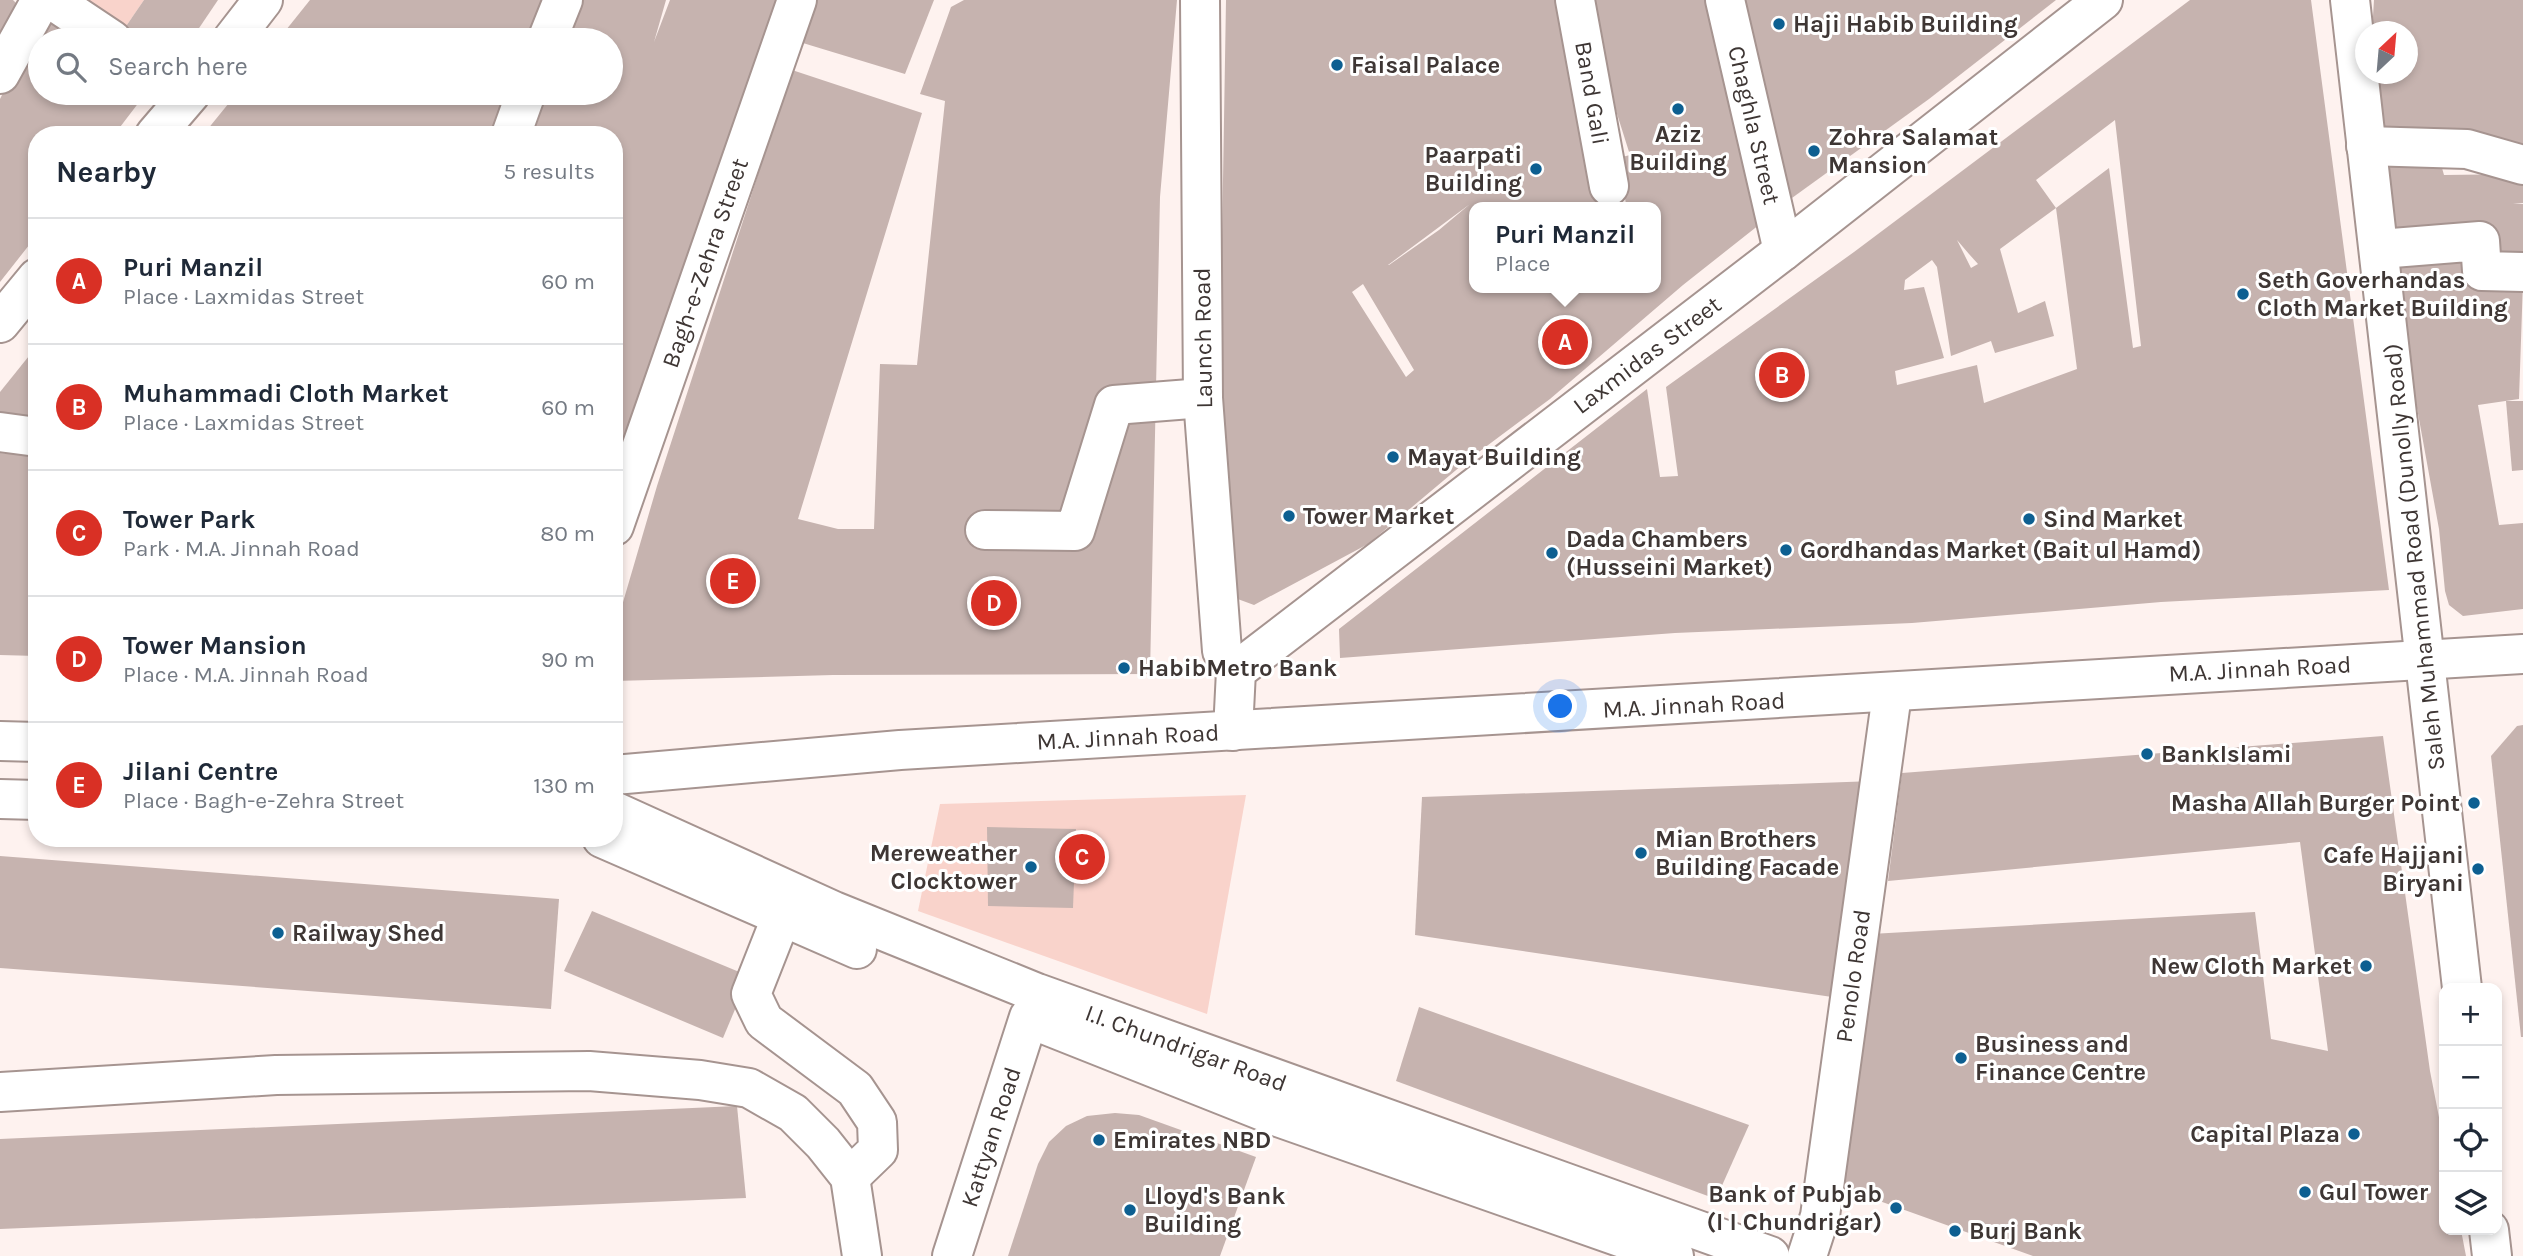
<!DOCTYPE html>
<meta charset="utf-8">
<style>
:root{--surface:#fff;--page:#f6f6f7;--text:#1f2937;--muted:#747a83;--line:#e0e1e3;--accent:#d93025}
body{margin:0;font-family:Karla,sans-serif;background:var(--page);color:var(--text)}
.controls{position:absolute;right:21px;bottom:21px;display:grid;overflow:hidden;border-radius:14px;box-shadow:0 4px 10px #0003}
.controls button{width:63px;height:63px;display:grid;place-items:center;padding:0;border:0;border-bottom:2px solid var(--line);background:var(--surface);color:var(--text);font:35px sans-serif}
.compass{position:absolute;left:2355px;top:21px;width:63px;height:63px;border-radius:50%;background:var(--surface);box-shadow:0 4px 10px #0003;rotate:26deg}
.you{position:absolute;left:1561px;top:707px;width:24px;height:24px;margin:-18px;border:5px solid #fff;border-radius:50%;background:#1a73e8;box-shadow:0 0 0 10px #1a73e833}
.badge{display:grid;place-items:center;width:46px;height:46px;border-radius:50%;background:var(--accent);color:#fff;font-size:23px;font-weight:700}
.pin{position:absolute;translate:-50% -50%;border:4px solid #fff;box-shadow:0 2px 7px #0006}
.popup{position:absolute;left:1469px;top:202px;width:192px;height:91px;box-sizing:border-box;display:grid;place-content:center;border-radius:14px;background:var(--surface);filter:drop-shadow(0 2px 5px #0005);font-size:23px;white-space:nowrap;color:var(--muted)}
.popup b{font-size:26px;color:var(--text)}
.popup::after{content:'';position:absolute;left:50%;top:100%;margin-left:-14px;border:14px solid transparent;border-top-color:var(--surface)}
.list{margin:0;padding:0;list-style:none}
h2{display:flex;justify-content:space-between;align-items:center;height:91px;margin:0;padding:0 28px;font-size:30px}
h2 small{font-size:23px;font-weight:400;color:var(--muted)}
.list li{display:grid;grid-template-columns:46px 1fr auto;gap:21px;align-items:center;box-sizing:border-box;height:126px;padding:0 28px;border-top:2px solid var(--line)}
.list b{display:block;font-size:26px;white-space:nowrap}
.list p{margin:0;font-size:23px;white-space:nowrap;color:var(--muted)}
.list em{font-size:23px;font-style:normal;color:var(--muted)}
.icon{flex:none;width:38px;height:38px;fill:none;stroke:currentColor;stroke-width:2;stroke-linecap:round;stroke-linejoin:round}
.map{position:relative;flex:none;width:2523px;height:1256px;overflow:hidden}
.search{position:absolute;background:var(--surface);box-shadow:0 4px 10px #0003;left:28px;top:28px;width:595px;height:77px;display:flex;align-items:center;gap:18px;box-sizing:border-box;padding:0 24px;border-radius:38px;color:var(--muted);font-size:26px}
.panel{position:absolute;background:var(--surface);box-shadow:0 4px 10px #0003;left:28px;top:126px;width:595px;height:721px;border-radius:28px}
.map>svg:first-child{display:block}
</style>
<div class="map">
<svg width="2523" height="1256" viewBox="0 0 2523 1256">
<rect width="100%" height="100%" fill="#fef2ef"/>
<g fill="#f9d3cb">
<polygon points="54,0 144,0 120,35"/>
<polygon points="1246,795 1207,1014 918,911 940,804"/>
</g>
<g fill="#c6b3af" fill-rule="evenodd">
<polygon points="0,0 13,0 18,5 0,61"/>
<polygon points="144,0 218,0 191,40 128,40 120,35"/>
<polygon points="310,0 554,0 538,40 278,40"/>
<polygon points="576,0 666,0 654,42 670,0 784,0 614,474 614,135 533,135 547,93 611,93 611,40 565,40"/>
<polygon points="806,0 934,0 905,74 793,40"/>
<polygon points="964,0 1177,0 1160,197 1150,674 833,675 614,681 614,633 657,486 792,70 922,113 798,519 838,529 874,529 880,364 917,365 945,101 920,94 951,7"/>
<path d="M1226,0H1560L1602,203L1626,204L1618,158L1630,155L1606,79L1591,0H1713L1769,217L1683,285L1550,399L1468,460L1368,544L1254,605L1235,598L1223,489L1220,361ZM1470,204L1439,230L1389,265H1388ZM1474,207H1656V288H1474ZM1363,284L1414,370L1406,377L1352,292Z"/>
<polygon points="1732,0 2056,0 1929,99 1785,203"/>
<path d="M2190,0H2311L2389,590L2161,602L1912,623L1675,633L1340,658L1339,629L1647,389L1660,477L1678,476L1666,387L1854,252ZM2115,120L2141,346L2133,348L2109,168L2056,208L2077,369L1984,403L1977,365L1897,385L1895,371L1944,358L1924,287L1904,290L1905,280L1932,260L1937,267L1951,356L1991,341L1995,353L2054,336L2045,301L2018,313L2000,249L2056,208L2036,180ZM1957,240L1969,254L1978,264L1971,268Z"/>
<polygon points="2374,0 2523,0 2523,162 2379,139 2373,74 2408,74 2408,32 2372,32"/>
<polygon points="41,17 76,40 40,40 40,93 146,93 114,135 37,135 37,235 0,282 0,99"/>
<polygon points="237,93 519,93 505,135 203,135"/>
<polygon points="2376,153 2438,154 2444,175 2523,174 2523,203 2513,204 2523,204 2523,267 2488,265 2387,238"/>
<polygon points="2474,251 2523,281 2519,399 2478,405 2499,525 2523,523 2523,609 2463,616 2449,605 2445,591 2439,529 2401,320 2398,260"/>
<polygon points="37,346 37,419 0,415 0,392"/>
<polygon points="2506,401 2523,401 2523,470 2512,471"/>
<polygon points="0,453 37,456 37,656 0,655"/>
<polygon points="2523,725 2523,1037 2521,1037 2491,756 2517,726"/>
<polygon points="2383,736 2430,1071 2444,1143 2444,1230 2461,1230 2466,1256 2033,1256 1832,1184 1871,934 2255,912 2271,1039 2328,1051 2300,842 1888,881 1902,773"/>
<polygon points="1874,781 1832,997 1415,935 1422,797"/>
<polygon points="987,827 1076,829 1073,908 988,906"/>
<polygon points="0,856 559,899 551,1009 0,968"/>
<polygon points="592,911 749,976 723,1038 564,971"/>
<polygon points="1419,1007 1749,1125 1716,1199 1396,1081"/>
<polygon points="737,1106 746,1198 0,1229 0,1139"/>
<polygon points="1115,1113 1139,1115 1256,1157 1220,1256 1008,1256 1038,1164 1049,1142 1066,1126 1087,1116"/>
</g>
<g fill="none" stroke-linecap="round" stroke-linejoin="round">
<g stroke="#a69490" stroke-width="42">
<g id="minor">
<polyline points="52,0 112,40"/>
<polyline points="1200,0 1203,398 1222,651 1236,671"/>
<polyline points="1575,0 1609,186"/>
<polyline points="1725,0 1783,251"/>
<polyline points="2350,0 2462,988"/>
<polyline points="232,40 263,0"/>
<polyline points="547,40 563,0"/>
<polyline points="0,74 41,0"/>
<polyline points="155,135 191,93"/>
<polyline points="511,135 526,93"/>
<polyline points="2366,146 2467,149 2523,165"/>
<polyline points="2380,249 2480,241 2482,271 2523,272"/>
<polyline points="0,323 37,278"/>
<polyline points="0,432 37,437"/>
<polyline points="614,526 797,0"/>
<polyline points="985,530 1075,531 1114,405 1203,398"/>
<polyline points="1233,731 1236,671 1783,251 2103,0"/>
<polyline points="781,918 751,994 764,1021 855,1089 877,1122 878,1150 850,1177"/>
<polyline points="0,1092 276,1075 589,1071 700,1080 749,1088 793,1113 823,1143 850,1177 862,1256"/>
<polyline points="2489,1230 2492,1256"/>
<polyline points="952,1256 1029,1017"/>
<polyline points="1807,1256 1820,1216 1892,694"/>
</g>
</g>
<g stroke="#a69490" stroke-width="42">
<g id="major">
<polyline points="614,811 834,911 1037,993 1770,1256"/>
<polyline points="602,838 857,949"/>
<polyline points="1036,1021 1278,1117 1674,1256"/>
</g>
</g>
<g stroke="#a69490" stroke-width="42">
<g id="highway">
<polyline points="0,741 37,742"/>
<polyline points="614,775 900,750 2523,654"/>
<polyline points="0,799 37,800"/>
</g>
</g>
<use href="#minor" stroke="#fff" stroke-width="38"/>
<use href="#major" stroke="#fff" stroke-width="38"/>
<use href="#highway" stroke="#fff" stroke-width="38"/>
</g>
<g fill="#0d5f91" stroke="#fff" stroke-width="2.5">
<circle cx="1779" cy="24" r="7"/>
<circle cx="1337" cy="65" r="7"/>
<circle cx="1678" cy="109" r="7"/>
<circle cx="1814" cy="151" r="7"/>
<circle cx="1536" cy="169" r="7"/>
<circle cx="2243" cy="294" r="7"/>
<circle cx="1393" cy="457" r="7"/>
<circle cx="1289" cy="516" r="7"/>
<circle cx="2029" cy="519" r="7"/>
<circle cx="1786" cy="550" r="7"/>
<circle cx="1552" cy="553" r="7"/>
<circle cx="1124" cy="668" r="7"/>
<circle cx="2147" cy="754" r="7"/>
<circle cx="2474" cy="803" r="7"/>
<circle cx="1641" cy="853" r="7"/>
<circle cx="1031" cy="867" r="7"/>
<circle cx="2478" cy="869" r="7"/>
<circle cx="278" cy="933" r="7"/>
<circle cx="2366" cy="966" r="7"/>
<circle cx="1961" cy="1058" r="7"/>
<circle cx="2354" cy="1134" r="7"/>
<circle cx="1099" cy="1140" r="7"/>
<circle cx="2305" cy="1192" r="7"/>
<circle cx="1896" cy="1208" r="7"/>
<circle cx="1130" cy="1210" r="7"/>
<circle cx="1955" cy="1231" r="7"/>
</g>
<g text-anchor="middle" stroke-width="6" stroke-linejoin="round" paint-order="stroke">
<g font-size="24" font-weight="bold" fill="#3e3634" stroke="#fff" text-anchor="start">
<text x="1793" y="32">Haji Habib Building</text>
<text x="1351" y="73">Faisal Palace</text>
<text x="1678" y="142" text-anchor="middle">Aziz<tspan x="1678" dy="28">Building</tspan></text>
<text x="1828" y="145">Zohra Salamat<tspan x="1828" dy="28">Mansion</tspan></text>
<text x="1522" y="163" text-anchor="end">Paarpati<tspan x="1522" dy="28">Building</tspan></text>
<text x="2257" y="288">Seth Goverhandas<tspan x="2257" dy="28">Cloth Market Building</tspan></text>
<text x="1407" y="465">Mayat Building</text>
<text x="1303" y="524">Tower Market</text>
<text x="2043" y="527">Sind Market</text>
<text x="1566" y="547">Dada Chambers<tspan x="1566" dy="28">(Husseini Market)</tspan></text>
<text x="1800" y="558">Gordhandas Market (Bait ul Hamd)</text>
<text x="1138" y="676">HabibMetro Bank</text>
<text x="2161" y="762">BankIslami</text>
<text x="2460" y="811" text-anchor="end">Masha Allah Burger Point</text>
<text x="1655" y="847">Mian Brothers<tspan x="1655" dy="28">Building Facade</tspan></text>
<text x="1017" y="861" text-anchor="end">Mereweather<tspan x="1017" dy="28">Clocktower</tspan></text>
<text x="2464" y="863" text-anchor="end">Cafe Hajjani<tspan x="2464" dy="28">Biryani</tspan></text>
<text x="292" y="941">Railway Shed</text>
<text x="2352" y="974" text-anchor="end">New Cloth Market</text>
<text x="1975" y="1052">Business and<tspan x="1975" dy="28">Finance Centre</tspan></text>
<text x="2340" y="1142" text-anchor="end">Capital Plaza</text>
<text x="1113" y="1148">Emirates NBD</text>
<text x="2319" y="1200">Gul Tower</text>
<text x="1882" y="1202" text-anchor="end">Bank of Pubjab<tspan x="1882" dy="28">(I I Chundrigar)</tspan></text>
<text x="1144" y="1204">Lloyd's Bank<tspan x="1144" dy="28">Building</tspan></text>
<text x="1969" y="1239">Burj Bank</text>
</g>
<g font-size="24" fill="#3e3634" stroke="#fff">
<text transform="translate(1592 93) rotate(80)" y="8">Band Gali</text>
<text transform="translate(1754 125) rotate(77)" y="8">Chaghla Street</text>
<text transform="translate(705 263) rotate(-71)" y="8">Bagh-e-Zehra Street</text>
<text transform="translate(1203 338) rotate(-91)" y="8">Launch Road</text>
<text transform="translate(1647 355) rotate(-37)" y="8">Laxmidas Street</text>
<text transform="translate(2414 557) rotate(-96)" y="8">Saleh Muhammad Road (Dunolly Road)</text>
<text transform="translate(2260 669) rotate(-3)" y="8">M.A. Jinnah Road</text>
<text transform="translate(1694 705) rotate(-3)" y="8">M.A. Jinnah Road</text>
<text transform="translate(1128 737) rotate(-3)" y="8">M.A. Jinnah Road</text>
<text transform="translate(1853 976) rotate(-82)" y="8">Penolo Road</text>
<text transform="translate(1186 1048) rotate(20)" y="8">I.I. Chundrigar Road</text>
<text transform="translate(991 1137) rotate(-72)" y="8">Kattyan Road</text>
</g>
</g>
</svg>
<div class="controls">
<button>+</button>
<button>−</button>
<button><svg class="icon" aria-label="locate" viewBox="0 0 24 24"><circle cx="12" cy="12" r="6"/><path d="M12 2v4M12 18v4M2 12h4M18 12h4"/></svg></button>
<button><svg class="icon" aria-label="layers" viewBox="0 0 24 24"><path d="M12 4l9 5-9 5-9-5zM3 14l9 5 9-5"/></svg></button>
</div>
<svg class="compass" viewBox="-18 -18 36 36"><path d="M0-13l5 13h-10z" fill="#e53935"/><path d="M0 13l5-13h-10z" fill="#747a83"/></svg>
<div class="you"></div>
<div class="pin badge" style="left:1565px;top:342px">A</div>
<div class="popup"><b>Puri Manzil</b>Place</div>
<div class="pin badge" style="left:1782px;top:375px">B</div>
<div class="pin badge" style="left:1082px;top:857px">C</div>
<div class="pin badge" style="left:994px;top:603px">D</div>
<div class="pin badge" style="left:733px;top:581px">E</div>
<div class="search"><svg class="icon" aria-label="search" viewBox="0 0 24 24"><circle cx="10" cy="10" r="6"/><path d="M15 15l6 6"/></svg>Search here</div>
<section class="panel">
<h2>Nearby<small>5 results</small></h2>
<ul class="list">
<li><span class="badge">A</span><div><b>Puri Manzil</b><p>Place · Laxmidas Street</p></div><em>60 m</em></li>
<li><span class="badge">B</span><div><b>Muhammadi Cloth Market</b><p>Place · Laxmidas Street</p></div><em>60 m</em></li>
<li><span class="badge">C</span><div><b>Tower Park</b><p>Park · M.A. Jinnah Road</p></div><em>80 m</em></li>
<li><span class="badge">D</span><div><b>Tower Mansion</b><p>Place · M.A. Jinnah Road</p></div><em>90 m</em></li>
<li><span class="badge">E</span><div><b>Jilani Centre</b><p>Place · Bagh-e-Zehra Street</p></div><em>130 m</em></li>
</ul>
</section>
</div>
